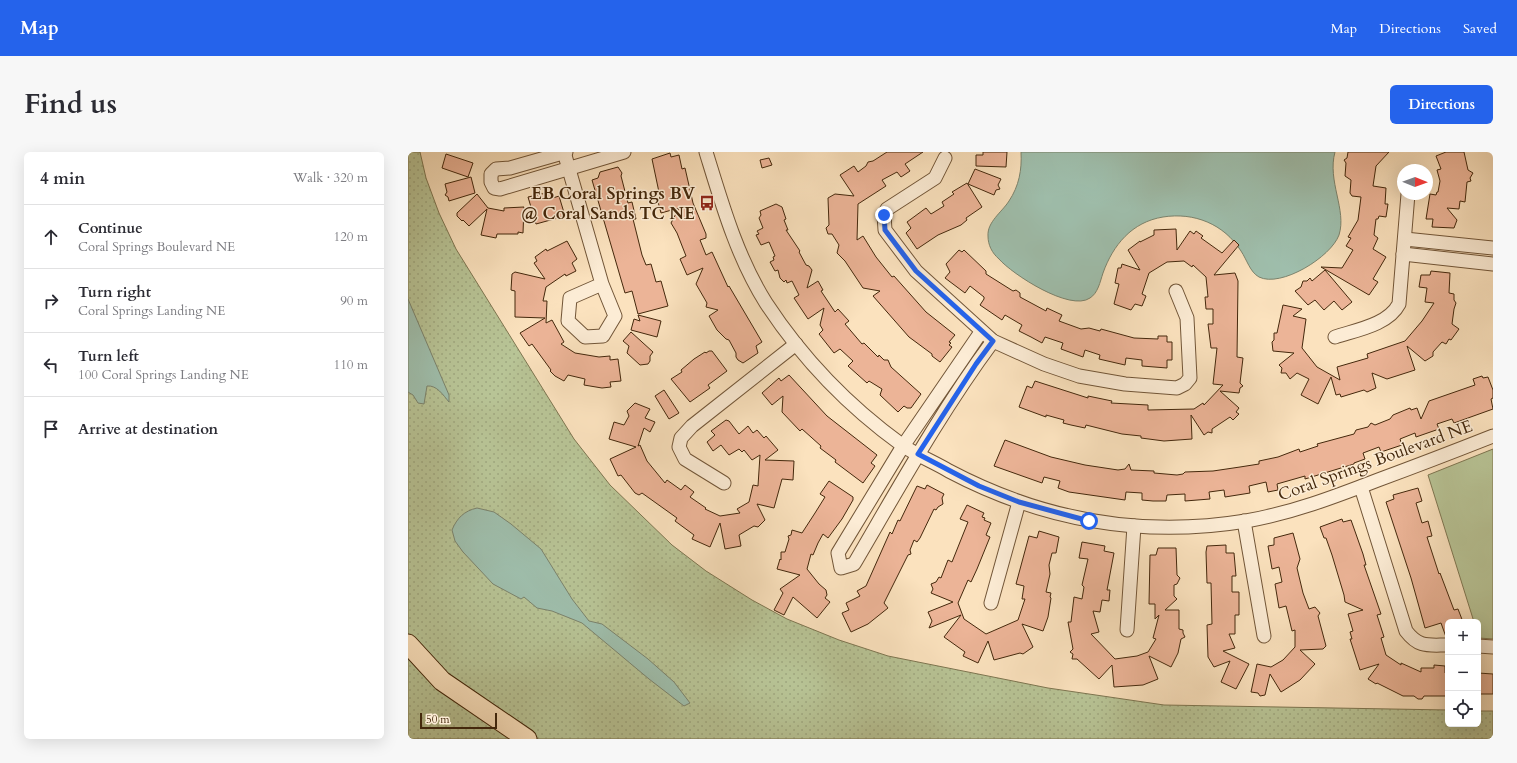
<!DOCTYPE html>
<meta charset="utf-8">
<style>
:root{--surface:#fff;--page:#f7f7f7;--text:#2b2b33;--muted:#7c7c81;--line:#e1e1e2;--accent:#2563eb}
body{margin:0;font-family:Cardo,serif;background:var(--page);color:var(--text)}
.controls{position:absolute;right:12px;bottom:12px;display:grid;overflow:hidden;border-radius:6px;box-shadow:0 4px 16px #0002}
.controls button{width:36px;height:36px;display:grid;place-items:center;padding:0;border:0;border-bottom:1px solid var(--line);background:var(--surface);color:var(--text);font:20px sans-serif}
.compass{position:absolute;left:989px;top:12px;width:36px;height:36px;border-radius:50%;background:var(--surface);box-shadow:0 4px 16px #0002;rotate:91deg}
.scale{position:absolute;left:12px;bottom:10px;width:77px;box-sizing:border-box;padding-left:4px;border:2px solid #44280c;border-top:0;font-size:11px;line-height:14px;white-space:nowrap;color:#44280c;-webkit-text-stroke:3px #fcecd5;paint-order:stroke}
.stop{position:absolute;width:12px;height:12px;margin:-9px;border:3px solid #2563eb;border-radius:50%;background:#fff}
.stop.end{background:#2563eb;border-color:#fff;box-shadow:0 1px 4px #0008}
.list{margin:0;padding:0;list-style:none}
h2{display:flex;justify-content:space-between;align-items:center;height:52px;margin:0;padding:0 16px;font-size:17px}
h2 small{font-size:13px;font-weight:400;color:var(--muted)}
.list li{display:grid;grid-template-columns:26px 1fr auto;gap:12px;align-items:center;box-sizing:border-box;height:64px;padding:0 16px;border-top:1px solid var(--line)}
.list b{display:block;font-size:15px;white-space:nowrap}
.list p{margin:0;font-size:13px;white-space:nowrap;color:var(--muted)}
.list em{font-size:13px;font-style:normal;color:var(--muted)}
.icon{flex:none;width:22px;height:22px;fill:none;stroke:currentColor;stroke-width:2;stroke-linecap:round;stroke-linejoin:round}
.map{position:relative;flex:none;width:1085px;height:587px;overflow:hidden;border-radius:6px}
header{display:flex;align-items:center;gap:24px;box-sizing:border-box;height:56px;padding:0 20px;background:var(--accent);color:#fff}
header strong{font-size:19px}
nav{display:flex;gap:22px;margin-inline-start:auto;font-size:14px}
.intro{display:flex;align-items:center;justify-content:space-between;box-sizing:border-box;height:96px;padding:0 24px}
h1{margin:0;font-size:28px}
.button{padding:10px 18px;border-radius:6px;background:var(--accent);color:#fff;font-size:14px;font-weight:700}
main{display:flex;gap:24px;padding:0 24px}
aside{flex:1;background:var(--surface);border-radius:6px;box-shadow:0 4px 16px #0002}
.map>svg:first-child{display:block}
</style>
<header>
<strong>Map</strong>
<nav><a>Map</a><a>Directions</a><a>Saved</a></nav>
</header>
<div class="intro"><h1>Find us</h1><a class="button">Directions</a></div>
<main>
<aside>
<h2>4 min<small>Walk · 320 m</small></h2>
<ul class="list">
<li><svg class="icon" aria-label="ahead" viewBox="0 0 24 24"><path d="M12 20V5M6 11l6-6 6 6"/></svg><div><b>Continue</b><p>Coral Springs Boulevard NE</p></div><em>120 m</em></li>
<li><svg class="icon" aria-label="right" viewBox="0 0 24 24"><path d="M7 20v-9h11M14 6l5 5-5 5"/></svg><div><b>Turn right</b><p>Coral Springs Landing NE</p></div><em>90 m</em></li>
<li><svg class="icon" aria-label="left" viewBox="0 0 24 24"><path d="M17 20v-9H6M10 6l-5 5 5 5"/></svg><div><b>Turn left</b><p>100 Coral Springs Landing NE</p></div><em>110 m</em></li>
<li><svg class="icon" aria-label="arrive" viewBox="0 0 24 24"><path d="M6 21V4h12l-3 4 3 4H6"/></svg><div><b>Arrive at destination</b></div></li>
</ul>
</aside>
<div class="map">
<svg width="1085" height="587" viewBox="0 0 1085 587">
<defs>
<pattern id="grass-dots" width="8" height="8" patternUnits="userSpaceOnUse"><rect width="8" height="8" fill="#b8c496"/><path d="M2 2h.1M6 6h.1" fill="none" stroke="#9fa880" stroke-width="1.8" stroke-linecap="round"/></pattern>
</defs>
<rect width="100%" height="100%" fill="#fbe2be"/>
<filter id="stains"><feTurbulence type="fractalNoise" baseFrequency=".005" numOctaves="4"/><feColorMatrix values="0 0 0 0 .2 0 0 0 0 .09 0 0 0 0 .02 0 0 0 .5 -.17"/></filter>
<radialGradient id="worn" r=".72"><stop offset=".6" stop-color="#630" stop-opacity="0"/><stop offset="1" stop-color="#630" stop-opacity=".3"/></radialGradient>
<polygon fill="url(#grass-dots)" stroke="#7e7651" points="0,0 12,0 18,26 31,61 48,97 166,287 202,333 264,393 298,419 344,448 379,467 431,488 480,504 640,536 756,553 1040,558 1040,572 1070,572 1070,559 1085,559 1085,587 0,587"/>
<polygon fill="#b8c496" stroke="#7e7651" points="1085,297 1085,487 1071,486 1070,470 1066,470 1020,323"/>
<g fill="#9fbfad" stroke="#7b836d">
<path d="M613,0H927C919,29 939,58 931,83C923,105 873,136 851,125C842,120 839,108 833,99C816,72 786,60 755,65C724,70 705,93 695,121C692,130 690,141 682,146C662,160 604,122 591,107C584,101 580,93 580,84C579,70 594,60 601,49C611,34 614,18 613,0Z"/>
<path d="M0,147L41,243V250C35,243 29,233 19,234L16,252L10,251L5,243L0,240Z"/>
<path d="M69,356L86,360L103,372L133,397L164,447L181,469L194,472L240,507L266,530L282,551L276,554L241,527L174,471L144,459L129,456L116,445L113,447L85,432L55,400L47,389L44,378C49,366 56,359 69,356Z"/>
</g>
<g fill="#ecb497" stroke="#44280c">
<polygon points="479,0 515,0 497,12 502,19 493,25 489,20 474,28 478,34 450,52 449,88 455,84 468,105 484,125 486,124 518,160 547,183 541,190 543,191 541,193 544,195 532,210 524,204 524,202 501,185 465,144 472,139 455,136 437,109 429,101 431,93 424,82 420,82 418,76 421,73 420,46 427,42 446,44 432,23 446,14 450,20 458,14 460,10 465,9"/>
<polygon points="575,0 599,0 598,15 568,14 568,3 575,3"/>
<polygon points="940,0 981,0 968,14 965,34 978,36 977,52 980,52 978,65 971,64 970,67 968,67 966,83 970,86 965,97 978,105 965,127 970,130 961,143 913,115 934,116 945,98 938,94 943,86 940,85 950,68 953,45 944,44 942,41 943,28 937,24 938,11 936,8 939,6"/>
<polygon points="1038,0 1056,0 1060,18 1065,21 1062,26 1063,29 1059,30 1057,50 1052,49 1051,57 1039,56 1049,68 1046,76 1024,75 1025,67 1018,67 1022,42 1028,43 1029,40 1030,40 1032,29 1029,18 1033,17 1028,4"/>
<polygon points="262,1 263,5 271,3 274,17 277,16 285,51 298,82 298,86 292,88 298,103 304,100 320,135 321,134 354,190 348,194 350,201 335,211 330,208 328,205 328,201 321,188 318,187 309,178 301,164 310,158 298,155 299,151 288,132 295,116 279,123 272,107 278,104 269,81 263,71 271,56 253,61 249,46 252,45 244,7"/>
<polygon points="38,2 65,11 60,25 34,16"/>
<polygon points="361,6 364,13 354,16 352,8"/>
<polygon points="210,15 214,21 213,24 220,51 224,50 228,67 225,67 234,103 238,113 243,112 248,130 253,129 260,154 230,162 224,139 217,141 184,28 190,26 192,20"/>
<polygon points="567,17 593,27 590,33 592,37 588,38 586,43 560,32"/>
<polygon points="63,25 67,41 41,49 40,45 37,43 39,40 37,32"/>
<polygon points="559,31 574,55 558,66 559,68 553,73 530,83 509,97 498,81 503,76 499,70 518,56 523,62 536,54 534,50 546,42 544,40"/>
<polygon points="143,40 145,46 151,44 157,64 128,72 120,45"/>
<polygon points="69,42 80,56 96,59 96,56 116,55 115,81 110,80 110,82 89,82 88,86 73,83 79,57 61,74 55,68 54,69 49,64 49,61"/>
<polygon points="368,52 374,55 378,67 376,68 380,78 378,78 392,99 391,100 398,113 401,114 404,118 399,136 410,129 415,138 413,139 427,160 430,157 441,169 437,172 454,192 456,191 470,205 471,203 476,208 480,208 483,215 513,242 503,256 499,256 496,254 490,260 472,243 474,237 461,229 459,231 440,214 445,209 432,197 426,201 411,182 415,178 412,173 416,156 400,167 386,146 391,143 384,129 379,131 378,128 376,130 372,126 370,118 367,119 362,110 366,108 365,105 367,104 361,90 353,93 348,83 351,82 349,79 355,76 351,66 353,63 352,59"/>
<polygon points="768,77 769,98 782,79 786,82 788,79 795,84 793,86 814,101 826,88 831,93 806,123 827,121 830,129 829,205 835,206 832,231 835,234 832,236 831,241 812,239 831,256 828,260 831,262 825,268 822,265 804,277 804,281 800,280 796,283 783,263 784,287 756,289 733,286 733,284 714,282 678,273 677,276 663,273 655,271 656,268 638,263 638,265 611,255 619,234 624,236 627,229 680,246 680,244 704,249 703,251 740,253 740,258 786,257 795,251 796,253 815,233 805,232 809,196 803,196 800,172 805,172 805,157 798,157 797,145 800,145 798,125 785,113 784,115 776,109 759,110 741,121 734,142 738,144 734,154 727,152 723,158 706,152 711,132 707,131 710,116 713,116 714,112 732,118 720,98 732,89 732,90 746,83 746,78"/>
<polygon points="159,89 169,107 164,111 168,119 158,124 157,122 138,135 135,149 139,149 138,171 144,168 156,190 153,192 167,201 191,205 202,204 202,208 210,207 213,229 202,230 203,235 194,236 176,233 177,227 160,223 156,229 147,224 142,219 143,218 124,192 121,194 112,181 137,166 107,165 107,139 103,138 104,122 107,120 137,127 126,111 129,109 127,105 138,97 139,99"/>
<polygon points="551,98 554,100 556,98 578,119 578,122 605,139 608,138 612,141 612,145 638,159 639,156 654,163 651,169 673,177 681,176 692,179 693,177 726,186 750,187 750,184 759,184 759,190 764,190 764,208 759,208 759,216 734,214 734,208 718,206 717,213 691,207 692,203 677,198 675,205 653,197 655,191 637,185 634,191 623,185 611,179 614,173 597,163 594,168 572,153 576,147 576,145 562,134 557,141 537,126 542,120 538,112"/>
<polygon points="917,118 944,150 934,158 926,149 916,158 907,148 900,153 887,139 893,135 895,129 899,129 902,126 904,129"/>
<polygon points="1023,119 1042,121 1041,141 1046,142 1046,148 1048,151 1046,157 1044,172 1051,177 1043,188 1041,187 1038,192 1034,190 1025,200 1025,204 1017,209 999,194 1007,218 979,227 964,221 968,236 959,240 956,238 933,245 932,242 928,243 923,225 910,252 893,243 901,227 889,221 882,227 878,221 873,221 874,216 871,213 886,201 865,199 864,190 866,188 866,181 869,181 875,153 894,157 885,164 898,167 894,196 909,215 932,228 929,215 960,206 959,202 997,189 1014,169 1026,151 1017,150 1019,136 1011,135 1013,123 1022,123"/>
<polygon points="230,163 253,169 249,185 223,178 226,167 232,169"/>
<polygon points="223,180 245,200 242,204 242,209 240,212 232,213 219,201 221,194 215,189"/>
<polygon points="301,199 304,199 319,219 300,233 302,236 282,250 263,227 274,220 273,218 286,207 297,200 298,201"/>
<polygon points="381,223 419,264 469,303 463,311 467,314 455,331 427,310 428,308 412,296 413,294 394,277 392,279 374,260 375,244 364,253 354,241 371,226 373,229"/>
<polygon points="1074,224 1075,226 1080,225 1085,238 1085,246 1083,247 1085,257 1046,271 1044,267 1029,272 1031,277 1008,285 1007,281 992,287 994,293 973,300 971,295 955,301 957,307 946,311 946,312 897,327 897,324 869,332 870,338 860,340 858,330 841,334 842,341 817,345 816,338 801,340 802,347 777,349 777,342 759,343 758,349 745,349 734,348 734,341 718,340 717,348 661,340 650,336 652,329 636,325 634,331 586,314 597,288 643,305 677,313 710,318 717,317 721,312 723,318 746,319 746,321 769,323 775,322 777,320 805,319 832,315 851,312 851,309 870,305 891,297 892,300 910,294 909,292 946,282 948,278 960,275 963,271 967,273 982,267 985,263 1002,256 1003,258 1009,256 1013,267 1021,249 1067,233 1065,227"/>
<polygon points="256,238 271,261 261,267 247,244"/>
<polygon points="227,251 242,257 237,266 247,270 242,280 236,276 230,294 232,293 239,309 257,331 259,328 273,338 277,333 286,340 282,345 298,356 297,357 312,364 332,361 329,357 341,350 345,333 350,334 352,303 344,308 336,298 334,300 331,297 321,303 313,293 305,299 299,290 307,283 303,279 318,268 321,269 331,282 340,274 345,281 349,278 356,286 358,284 370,298 357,308 386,309 385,328 374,327 366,356 349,352 357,368 350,375 346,374 331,383 333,394 317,397 312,371 302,395 284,387 286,383 267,369 269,366 234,341 231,343 227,341 213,323 210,324 202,307 228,295 201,287 206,270 216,273 221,264 219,259"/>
<polygon points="421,329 445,345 445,348 434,367 420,386 415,382 410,391 405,403 403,402 399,417 411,432 418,438 419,443 417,446 422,450 409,466 385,445 376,463 366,458 375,441 372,437 392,423 369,417 372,407 373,408 373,400 377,400 381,387 380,384 383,383 384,378 394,381 407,361 417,345 412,342"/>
<polygon points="519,333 536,342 534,346 535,352 530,355 528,358 526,357 512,386 509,390 506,388 502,398 503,402 500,403 476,451 480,456 460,472 443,480 434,461 441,458 438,451 452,444 449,439 458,434 482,380 484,382 490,368 492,369 509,334 517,337"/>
<polygon points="1010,336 1014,349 1008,351 1014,371 1020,369 1024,384 1019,385 1031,422 1032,421 1046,458 1050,457 1055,470 1040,470 1040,485 1038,485 1033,471 1017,476 1003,426 978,350 986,347 985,343"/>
<polygon points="559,353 576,361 574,365 577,366 576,368 583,371 578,383 582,385 569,417 563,430 560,428 550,451 556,467 578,482 610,468 617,447 614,447 616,434 608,432 621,384 629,386 631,379 651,385 648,401 644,401 641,413 642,422 638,440 643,441 642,445 643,446 640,465 635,479 614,472 625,495 615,502 612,501 586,508 580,489 570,511 555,504 557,500 536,485 553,463 521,476 524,469 520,460 545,450 523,441 525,437 523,432 528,430 531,425 533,426 540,408 544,410 560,370 552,367"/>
<polygon points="934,367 935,370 943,368 955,402 958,413 956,413 973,462 969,463 976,485 973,486 978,503 993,513 993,511 1013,520 1013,516 1026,516 1026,513 1037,514 1037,521 1040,521 1040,544 1016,544 1014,547 1010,547 1006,544 995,544 969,531 968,532 960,527 971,512 952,518 942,487 944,487 942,480 945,479 940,462 955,458 937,450 936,443 924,403 918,386 916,386 912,375"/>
<polygon points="885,381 892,407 889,416 895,441 901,457 907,455 912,461 910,464 918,494 915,497 892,498 907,512 892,528 873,540 862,522 857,543 852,544 850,541 843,540 849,512 863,515 875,508 887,495 887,478 884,479 878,454 871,456 867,432 874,430 871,415 864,417 860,394 866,393 866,386"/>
<polygon points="674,390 697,394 696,399 706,401 699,438 702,438 701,449 694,448 692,460 685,459 691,480 683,482 707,507 729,504 740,500 748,487 745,486 751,463 747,467 747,452 741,452 742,403 748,403 750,396 768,396 769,423 772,426 769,432 766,433 766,444 769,447 757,458 771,458 771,477 775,478 775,481 777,485 773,487 770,501 763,515 741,504 750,527 735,533 706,535 704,513 691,527 669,507 664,507 665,502 662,500 665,497 660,470 663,470 666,445 674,447 676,435 674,433 680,407 671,406"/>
<polygon points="818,393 818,401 826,401 828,424 824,424 824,440 831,440 831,463 827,463 827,482 821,482 827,496 815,499 841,512 828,537 813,530 822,509 806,515 800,505 799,473 804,472 803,431 799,431 798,400 799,394"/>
<polygon points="1070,521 1085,522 1085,542 1070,542"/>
</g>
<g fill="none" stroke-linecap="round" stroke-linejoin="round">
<g stroke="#725638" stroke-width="15">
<g id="minor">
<polyline points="156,0 194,132 207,164 195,184 177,185 160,169 162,146 194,132"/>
<polyline points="158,0 102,16 88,17 83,22 83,30 86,36 92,37 216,0"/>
<path d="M298,0C314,52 329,105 358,151C394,206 440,254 494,293C508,303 526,310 541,319C634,368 734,386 838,369C884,361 926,345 970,328C1008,314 1047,299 1085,284"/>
<polyline points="537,6 527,26 479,57 476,63 477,78 508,119 585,189 636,212 671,224 717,232 769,236 777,232 782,226 779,166 768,139"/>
<polyline points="997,87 1085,96"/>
<polyline points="995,102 1085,112"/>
<path d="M573,180L495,294L430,401L433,416L446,412C490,337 533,259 585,189"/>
<path d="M927,185C948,178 980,173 991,152L1000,42"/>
<polyline points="316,331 277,307 271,295 273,286 284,274 388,192"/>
<path d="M953,335L998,479C1011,496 1020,493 1040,493"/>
<polyline points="836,369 856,484"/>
<polyline points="583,451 611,350"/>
<polyline points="719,478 726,374"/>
<polyline points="1070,494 1085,495"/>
</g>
</g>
<g stroke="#44280c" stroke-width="21">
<polyline id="highway" points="0,492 34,529 119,587"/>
</g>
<use href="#minor" stroke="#fcecd5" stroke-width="13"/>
<use href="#highway" stroke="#fbe2be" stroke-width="19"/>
</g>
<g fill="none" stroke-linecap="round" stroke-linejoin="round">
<polyline stroke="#2563eb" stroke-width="5" points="476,63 477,78 508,119 585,189 568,212 510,302 571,334 611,350 681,369"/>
</g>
<defs>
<g id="bus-bare" transform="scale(1.2)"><path d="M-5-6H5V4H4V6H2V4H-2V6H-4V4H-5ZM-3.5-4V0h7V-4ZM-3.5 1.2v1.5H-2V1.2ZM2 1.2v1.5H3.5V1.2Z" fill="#8f2418" stroke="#fcecd5" stroke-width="2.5" paint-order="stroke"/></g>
</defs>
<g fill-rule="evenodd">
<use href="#bus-bare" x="299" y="51"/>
</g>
<g text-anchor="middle" stroke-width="3" stroke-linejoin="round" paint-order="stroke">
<g font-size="17" font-weight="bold" fill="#44280c" stroke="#fcecd5" text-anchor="end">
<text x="287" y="47">EB Coral Springs BV<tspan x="287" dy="20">@ Coral Sands TC NE</tspan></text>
</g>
<g font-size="17" fill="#44280c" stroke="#fcecd5">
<text transform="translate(967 308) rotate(-20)" y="6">Coral Springs Boulevard NE</text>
</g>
</g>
<rect width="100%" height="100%" filter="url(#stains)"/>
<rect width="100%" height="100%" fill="url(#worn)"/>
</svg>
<div class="controls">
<button>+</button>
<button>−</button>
<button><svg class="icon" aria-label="locate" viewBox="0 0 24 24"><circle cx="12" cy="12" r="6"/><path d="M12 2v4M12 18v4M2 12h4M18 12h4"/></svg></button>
</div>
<svg class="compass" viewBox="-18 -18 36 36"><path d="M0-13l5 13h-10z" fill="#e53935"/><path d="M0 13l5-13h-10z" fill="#7c7c81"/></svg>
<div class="scale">50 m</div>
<div class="stop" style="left:681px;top:369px"></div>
<div class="stop end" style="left:476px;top:63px"></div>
</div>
</main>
